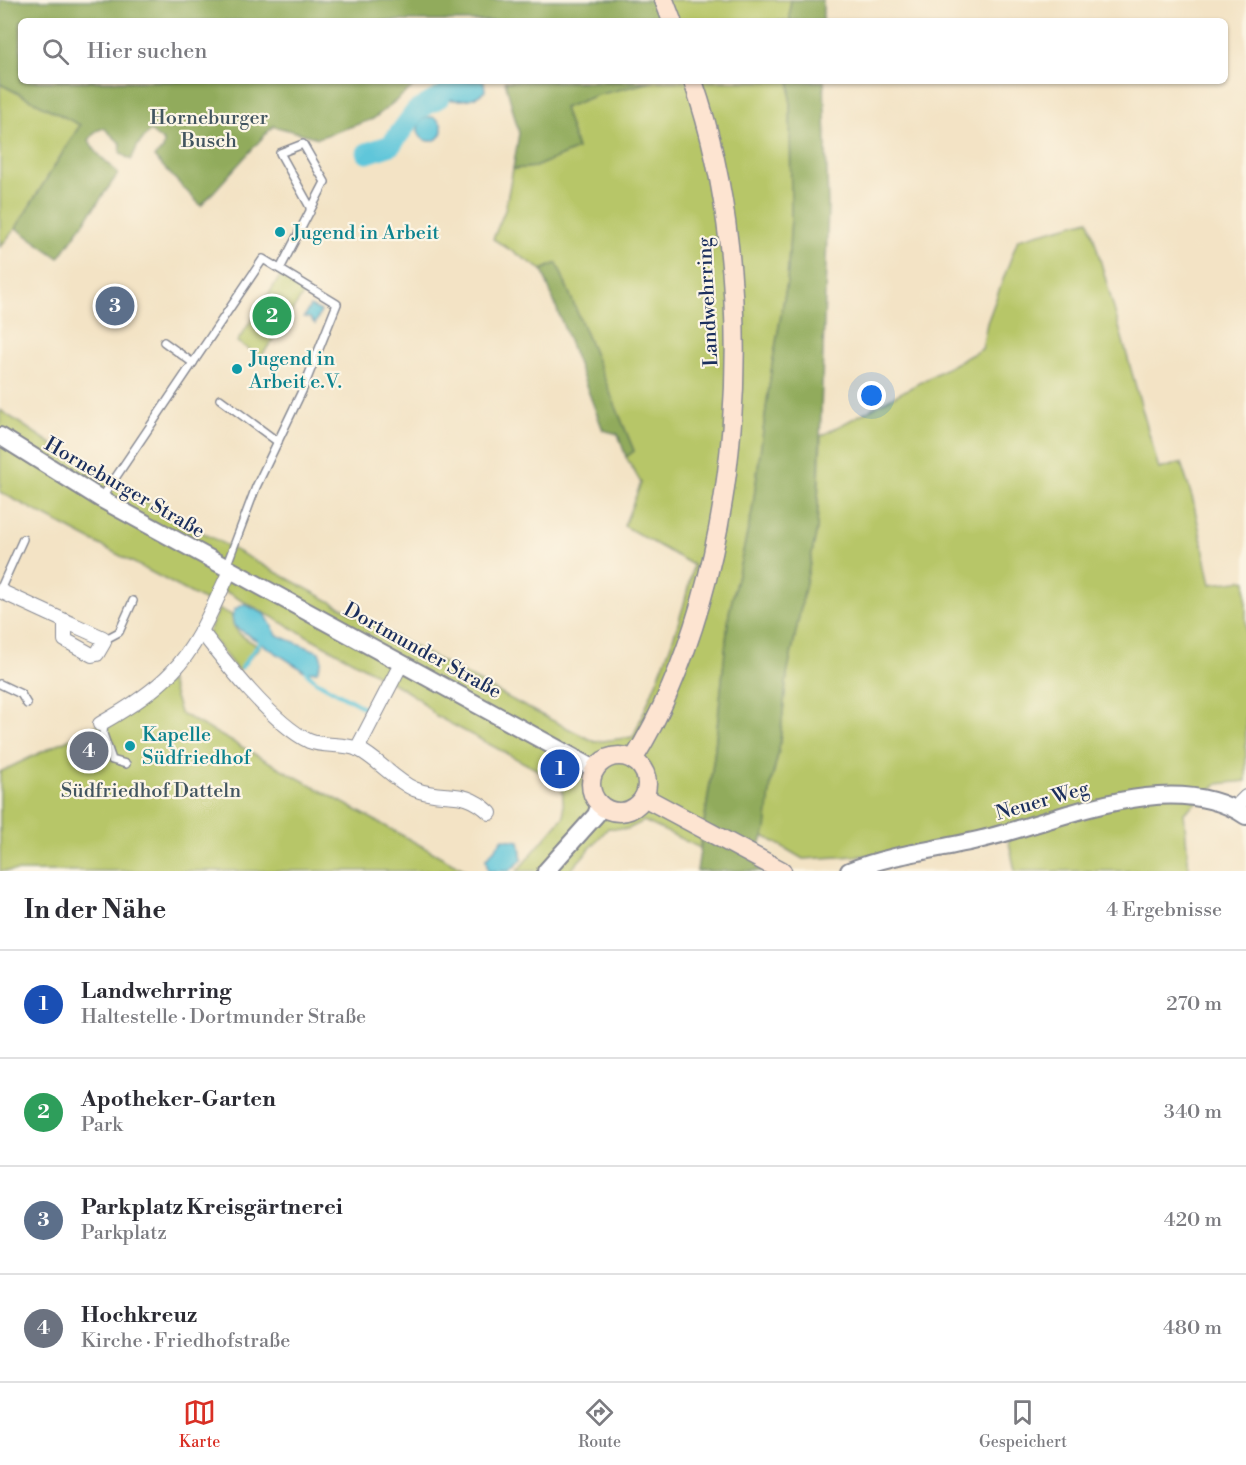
<!DOCTYPE html>
<html lang="de">
<meta charset="utf-8">
<style>
:root{--surface:#fff;--page:#f2f2f3;--text:#2b2b33;--muted:#7c7c81;--line:#e1e1e2;--accent:#d93025}
body{margin:0;font-family:"Libre Bodoni",serif;background:var(--page);color:var(--text)}
.you{position:absolute;left:872px;top:396px;width:21px;height:21px;margin:-15px;border:4px solid #fff;border-radius:50%;background:#1a73e8;box-shadow:0 0 0 9px #1a73e833}
.badge{display:grid;place-items:center;width:39px;height:39px;border-radius:50%;background:var(--accent);color:#fff;font-size:20px;font-weight:700}
.pin{position:absolute;translate:-50% -50%;border:3px solid #fff;box-shadow:0 2px 6px #0006}
.list{margin:0;padding:0;list-style:none}
h2{display:flex;justify-content:space-between;align-items:center;height:78px;margin:0;padding:0 24px;font-size:26px}
h2 small{font-size:20px;font-weight:400;color:var(--muted)}
.list li{display:grid;grid-template-columns:39px 1fr auto;gap:18px;align-items:center;box-sizing:border-box;height:108px;padding:0 24px;border-top:2px solid var(--line)}
.list b{display:block;font-size:22px;white-space:nowrap}
.list p{margin:0;font-size:20px;white-space:nowrap;color:var(--muted)}
.list em{font-size:20px;font-style:normal;color:var(--muted)}
.icon{flex:none;width:33px;height:33px;fill:none;stroke:currentColor;stroke-width:2;stroke-linecap:round;stroke-linejoin:round}
.map{position:relative;flex:none;width:1246px;height:871px;overflow:hidden}
.search{position:absolute;background:var(--surface);box-shadow:0 2px 4px #0004;left:18px;right:18px;top:18px;height:66px;display:flex;align-items:center;gap:15px;box-sizing:border-box;padding:0 21px;border-radius:9px;color:var(--muted);font-size:22px}
.sheet{height:510px;background:var(--surface)}
nav{display:flex;justify-content:space-around;align-items:center;box-sizing:border-box;height:84px;border-top:2px solid var(--line);background:var(--surface);font-size:16px;color:var(--muted)}
nav a{display:grid;justify-items:center;gap:3px}
nav .on{color:var(--accent)}
.map>svg:first-child{display:block}
</style>
<div class="map">
<svg width="1246" height="871" viewBox="0 0 1246 871">
<rect width="100%" height="100%" fill="#fcf5e5"/>
<filter id="ink" filterUnits="userSpaceOnUse"><feTurbulence type="fractalNoise" baseFrequency=".0167" numOctaves="2"/><feDisplacementMap in="SourceGraphic" scale="12" xChannelSelector="R" yChannelSelector="G"/><feConvolveMatrix kernelMatrix="1 2 1 2 8 2 1 2 1" color-interpolation-filters="sRGB"/></filter>
<filter id="wash" filterUnits="userSpaceOnUse"><feTurbulence type="fractalNoise" baseFrequency=".008" numOctaves="4" result="noise"/><feDisplacementMap in="SourceGraphic" scale="24" xChannelSelector="R" yChannelSelector="G"/><feGaussianBlur stdDeviation="1.35" result="paint"/><feColorMatrix in="noise" values="0 0 0 0 0 0 0 0 0 0 0 0 0 0 0 0 0 1.4 0 .05"/><feComposite in="paint" operator="in"/></filter>
<g filter="url(#wash)">
<rect width="100%" height="100%" fill="#f3e3c5"/>
<g fill="#b7c668" stroke="#697a63" stroke-width="1.5">
<polygon points="651,0 790,0 790,21 662,21"/>
<path d="M655,81H790L791,218L787,282L772,365L752,512L729,613L714,757L700,848L644,821L628,829L608,828L570,871H517L564,816L562,783L436,716L419,699L400,687L221,589L213,605L0,492V410L111,483L522,705L595,742L633,737C657,681 682,626 693,565L624,526L641,483L626,457L634,451L557,263L542,270L493,239L505,210L513,169L535,167L577,149L564,108L596,95Z"/>
<polygon points="0,84 80,125 16,228 0,247"/>
<polygon points="1089,220 1159,469 1181,463 1193,500 1211,584 1246,580 1246,781 1217,784 1184,813 1189,871 1015,871 1007,833 928,852 803,859 764,836 771,783 779,750 787,675 817,529 821,436 982,349 987,323 1018,239"/>
<polygon points="281,275 305,292 261,357 237,342"/>
<path d="M219,609L232,615C233,634 245,638 260,647L238,671L208,633Z"/>
<polygon points="170,681 180,713 467,871 0,871 0,772 100,724"/>
</g>
<g fill="#91ab5c" stroke="#566d5d" stroke-width="1.5">
<path d="M0,0H651L662,21H21V81H420L373,119L318,138L273,126L201,206L154,157L163,149L164,142L150,131L138,145L131,160L120,153L121,144L104,128L96,131L89,140C96,156 108,161 118,174L59,258L16,228L80,125L0,84Z"/>
<rect x="790" y="0" width="33" height="21"/>
<polygon points="505,81 655,81 597,95 564,108 577,149 535,167 513,169 519,133"/>
<polygon points="790,81 824,81 828,205 817,529 787,675 779,750 771,783 766,830 755,856 781,871 697,871 714,757 729,613 752,512 772,365 787,282 791,218"/>
<polygon points="557,263 634,451 626,457 618,434 603,430 542,270"/>
</g>
<g fill="#5ec6da" stroke="#3c7a9c" stroke-width="1.5">
<path d="M440,81H484L485,91C472,103 453,101 438,97Z"/>
<circle cx="430" cy="129" r="12"/>
<polygon points="310,306 321,311 315,324 310,318 304,317"/>
<polygon points="244,604 265,614 277,635 319,652 322,661 317,671 306,672 234,626 232,617 235,609"/>
<polygon points="503,839 519,841 522,860 509,871 488,871 486,859"/>
</g>
<g fill="none" stroke-linecap="round" stroke-linejoin="round">
<g stroke="#5ec6da" stroke-width="4">
<polyline points="241,668 260,642"/>
<polyline points="306,672 316,681 368,710"/>
</g>
<polyline stroke="#5ec6da" stroke-width="21" points="367,153 391,145 416,111 440,97"/>
</g>
</g>
<g filter="url(#ink)">
<g fill="none" stroke-linecap="round" stroke-linejoin="round">
<g stroke="#878992" stroke-width="10">
<g id="service">
<polyline points="280,269 325,182 303,144 280,153 310,207 310,212"/>
<polyline points="164,342 193,363"/>
<polyline points="220,399 278,442"/>
<polyline points="101,499 263,259 337,304 303,389 256,487 226,567"/>
<polyline points="0,590 23,539"/>
<polyline points="104,640 119,632 133,601"/>
<polyline points="0,684 21,694 27,704"/>
<polyline points="104,721 103,734 112,760 126,764"/>
</g>
</g>
<g stroke="#878992" stroke-width="16">
<g id="minor">
<polyline points="0,591 65,621"/>
<polygon points="65,621 103,638 104,642 97,654 92,655 65,640"/>
<path d="M201,631C225,662 273,724 309,741C324,747 343,743 358,749C378,759 394,780 414,789C446,802 462,786 490,813"/>
<path d="M100,724C125,710 152,693 172,672C198,646 214,604 230,571"/>
<polyline points="357,749 401,664"/>
<polyline points="1235,808 1246,797"/>
</g>
</g>
<g stroke="#878992" stroke-width="20">
<g id="tertiary">
<polyline points="0,436 101,499 595,769"/>
<polyline points="546,871 596,815 600,804"/>
<path d="M849,871C891,854 937,850 982,839C1059,821 1172,766 1246,816"/>
</g>
</g>
<g stroke="#878992" stroke-width="21">
<g id="secondary">
<polyline points="664,0 672,21"/>
<circle cx="619" cy="784" r="28"/>
<path d="M633,760C746,578 763,281 693,81"/>
<polyline points="644,797 782,871"/>
</g>
</g>
<use href="#service" stroke="#fff" stroke-width="7"/>
<use href="#minor" stroke="#fff" stroke-width="14"/>
<use href="#tertiary" stroke="#fff" stroke-width="16"/>
<use href="#secondary" stroke="#fde4d1" stroke-width="18"/>
</g>
</g>
<g fill="#0f9aa8" stroke="#fcf5e5" stroke-width="2">
<circle cx="280" cy="232" r="6"/>
<circle cx="237" cy="369" r="6"/>
<circle cx="130" cy="746" r="6"/>
</g>
<g text-anchor="middle" stroke-width="4.5" stroke-linejoin="round" paint-order="stroke">
<g font-size="20" fill="#425560" stroke="#fcf5e5">
<text x="209" y="124">Horneburger<tspan x="209" dy="23">Busch</tspan></text>
<text x="151" y="797">Südfriedhof Datteln</text>
</g>
<g font-size="20" fill="#0d838f" stroke="#fcf5e5" text-anchor="start">
<text x="292" y="239">Jugend in Arbeit</text>
<text x="249" y="365">Jugend in<tspan x="249" dy="23">Arbeit e.V.</tspan></text>
<text x="142" y="741">Kapelle<tspan x="142" dy="23">Südfriedhof</tspan></text>
</g>
<g font-size="20" fill="#1b2f5e" stroke="#fcf5e5">
<text transform="translate(707 302) rotate(-93)" y="7">Landwehrring</text>
<text transform="translate(125 487) rotate(30)" y="7">Horneburger Straße</text>
<text transform="translate(423 650) rotate(29)" y="7">Dortmunder Straße</text>
<text transform="translate(1042 800) rotate(-16)" y="7">Neuer Weg</text>
</g>
</g>
</svg>
<div class="you"></div>
<div class="pin badge" style="left:560px;top:769px;background:#1a4fb4">1</div>
<div class="pin badge" style="left:272px;top:316px;background:#2e9e5b">2</div>
<div class="pin badge" style="left:115px;top:306px;background:#5c6f8a">3</div>
<div class="pin badge" style="left:89px;top:751px;background:#6b7280">4</div>
<div class="search"><svg class="icon" aria-label="search" viewBox="0 0 24 24"><circle cx="10" cy="10" r="6"/><path d="M15 15l6 6"/></svg>Hier suchen</div>
</div>
<section class="sheet">
<h2>In der Nähe<small>4 Ergebnisse</small></h2>
<ul class="list">
<li><span class="badge" style="background:#1a4fb4">1</span><div><b>Landwehrring</b><p>Haltestelle · Dortmunder Straße</p></div><em>270 m</em></li>
<li><span class="badge" style="background:#2e9e5b">2</span><div><b>Apotheker-Garten</b><p>Park</p></div><em>340 m</em></li>
<li><span class="badge" style="background:#5c6f8a">3</span><div><b>Parkplatz Kreisgärtnerei</b><p>Parkplatz</p></div><em>420 m</em></li>
<li><span class="badge" style="background:#6b7280">4</span><div><b>Hochkreuz</b><p>Kirche · Friedhofstraße</p></div><em>480 m</em></li>
</ul>
</section>
<nav>
<a class="on"><svg class="icon" aria-label="map" viewBox="0 0 24 24"><path d="M3 6l6-2 6 2 6-2v14l-6 2-6-2-6 2zM9 4v14M15 6v14"/></svg>Karte</a>
<a><svg class="icon" aria-label="directions" viewBox="0 0 24 24"><path d="M12 3l9 9-9 9-9-9zM9 14v-3h6M13 9l2 2-2 2"/></svg>Route</a>
<a><svg class="icon" aria-label="saved" viewBox="0 0 24 24"><path d="M7 4h10v16l-5-4-5 4z"/></svg>Gespeichert</a>
</nav>
